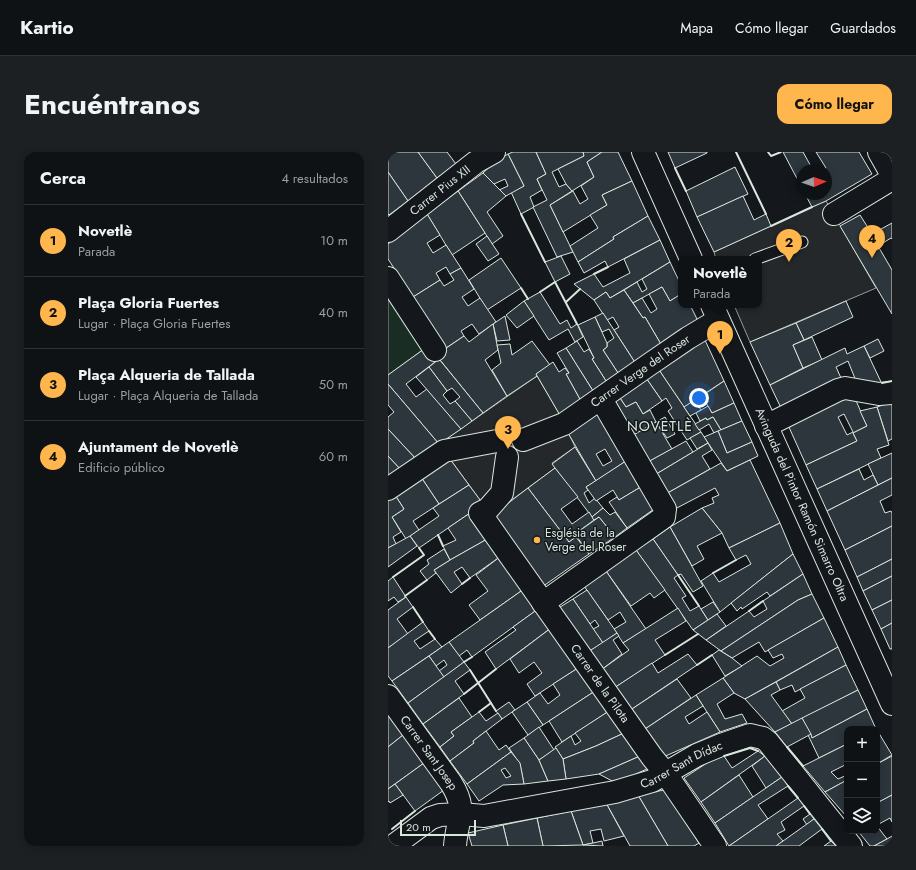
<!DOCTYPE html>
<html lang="es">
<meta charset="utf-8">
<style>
:root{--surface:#0f1215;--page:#1d2022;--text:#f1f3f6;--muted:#9b9ea0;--line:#2f3234;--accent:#ffb74d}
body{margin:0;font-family:Jost,sans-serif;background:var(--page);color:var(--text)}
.controls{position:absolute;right:12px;bottom:12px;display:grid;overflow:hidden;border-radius:8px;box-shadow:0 2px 10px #0003}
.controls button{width:36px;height:36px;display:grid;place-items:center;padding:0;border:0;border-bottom:1px solid var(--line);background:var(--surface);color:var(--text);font:20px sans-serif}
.compass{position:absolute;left:408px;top:12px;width:36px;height:36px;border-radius:50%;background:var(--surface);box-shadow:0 2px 10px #0003;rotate:88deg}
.scale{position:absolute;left:12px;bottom:10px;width:76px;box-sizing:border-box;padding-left:4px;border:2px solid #d8e6dc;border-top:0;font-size:11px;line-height:14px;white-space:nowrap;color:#d8e6dc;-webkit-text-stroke:3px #14181c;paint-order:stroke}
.you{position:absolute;left:311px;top:246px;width:14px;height:14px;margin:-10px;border:3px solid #fff;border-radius:50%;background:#1a73e8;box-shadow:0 0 0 6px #1a73e833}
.badge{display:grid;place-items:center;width:26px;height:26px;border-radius:50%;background:var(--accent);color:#111;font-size:13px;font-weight:700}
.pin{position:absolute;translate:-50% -33px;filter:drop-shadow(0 1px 2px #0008)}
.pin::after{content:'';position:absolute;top:21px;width:14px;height:12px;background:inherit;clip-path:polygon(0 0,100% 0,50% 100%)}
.popup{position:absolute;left:290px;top:104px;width:84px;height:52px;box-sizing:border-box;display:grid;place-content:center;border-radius:8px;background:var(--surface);filter:drop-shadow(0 1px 3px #0005);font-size:13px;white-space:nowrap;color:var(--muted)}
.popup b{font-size:15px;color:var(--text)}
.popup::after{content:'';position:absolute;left:50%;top:100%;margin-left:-8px;border:8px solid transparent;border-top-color:var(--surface)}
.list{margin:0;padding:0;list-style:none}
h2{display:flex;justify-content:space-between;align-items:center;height:52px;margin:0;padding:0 16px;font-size:17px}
h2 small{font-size:13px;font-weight:400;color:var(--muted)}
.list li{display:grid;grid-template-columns:26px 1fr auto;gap:12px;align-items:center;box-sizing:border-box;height:72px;padding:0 16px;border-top:1px solid var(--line)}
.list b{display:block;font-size:15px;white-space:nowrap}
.list p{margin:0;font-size:13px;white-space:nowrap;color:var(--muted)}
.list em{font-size:13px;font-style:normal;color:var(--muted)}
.icon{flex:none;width:22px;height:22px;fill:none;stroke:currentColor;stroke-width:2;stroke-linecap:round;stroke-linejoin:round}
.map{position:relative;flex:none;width:504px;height:694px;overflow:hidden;border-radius:12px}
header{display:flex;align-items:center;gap:24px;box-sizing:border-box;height:56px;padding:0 20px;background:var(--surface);border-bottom:1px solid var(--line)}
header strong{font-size:19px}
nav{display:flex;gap:22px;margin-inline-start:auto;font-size:14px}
.intro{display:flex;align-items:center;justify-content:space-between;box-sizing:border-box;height:96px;padding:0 24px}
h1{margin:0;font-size:28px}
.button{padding:10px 18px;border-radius:12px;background:var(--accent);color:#111;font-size:14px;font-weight:700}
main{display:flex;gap:24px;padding:0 24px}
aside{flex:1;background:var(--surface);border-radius:12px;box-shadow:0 2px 10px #0003}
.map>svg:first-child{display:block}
</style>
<header>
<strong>Kartio</strong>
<nav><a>Mapa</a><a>Cómo llegar</a><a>Guardados</a></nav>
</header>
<div class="intro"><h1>Encuéntranos</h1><a class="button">Cómo llegar</a></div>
<main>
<aside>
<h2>Cerca<small>4 resultados</small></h2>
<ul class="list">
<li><span class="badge">1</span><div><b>Novetlè</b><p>Parada</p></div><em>10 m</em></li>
<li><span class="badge">2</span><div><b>Plaça Gloria Fuertes</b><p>Lugar · Plaça Gloria Fuertes</p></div><em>40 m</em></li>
<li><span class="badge">3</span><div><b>Plaça Alqueria de Tallada</b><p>Lugar · Plaça Alqueria de Tallada</p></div><em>50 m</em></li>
<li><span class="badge">4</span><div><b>Ajuntament de Novetlè</b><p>Edificio público</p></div><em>60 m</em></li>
</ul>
</aside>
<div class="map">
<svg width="504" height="694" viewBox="0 0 504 694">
<rect width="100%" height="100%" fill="#14181c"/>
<polygon fill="#1a2d24" stroke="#939e99" points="0,142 36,197 0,223"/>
<g fill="#24282b" stroke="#939e99">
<polygon points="438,49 488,136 362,190 346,153 371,153 371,107 328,107 326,100"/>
<polygon points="149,224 173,265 187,295 164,311 167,316 91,372 95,352 51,292"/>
</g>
<g fill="#2c363c" stroke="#d8e6dc" fill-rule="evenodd">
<polygon points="4,0 30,0 49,26 20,49 0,20 0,3"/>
<polygon points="30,0 59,0 68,12 49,26"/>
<polygon points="125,0 148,0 158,22 149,27 154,38 142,45 146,55 133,62 123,40 136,34 120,2"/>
<polygon points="148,0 195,0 196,4 164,20 171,35 178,32 184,39 162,53 185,100 169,105 145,55 159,48 149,27 158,22"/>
<polygon points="195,0 214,0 199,10 206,25 184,39 178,32 170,17 196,4"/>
<polygon points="214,0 230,0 244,29 214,43 219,53 175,80 162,53 185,39 192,52 200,47 193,34 206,25 199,10"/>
<polygon points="280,0 319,0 319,1 287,16"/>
<polygon points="395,0 415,0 425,18 414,18 414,36"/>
<polygon points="428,0 471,0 484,22 438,49 424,55 417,42 438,42 438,18 435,18 438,16"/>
<polygon points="120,2 136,34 118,44 111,38 120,34 117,27 106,32 95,21 108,9"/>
<polygon points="347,15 360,42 309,65 298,39"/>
<polygon points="0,20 20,49 1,63 0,62"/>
<polygon points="95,21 118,44 99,60 115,84 104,92 70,39"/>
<polygon points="244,29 260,64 225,85 226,87 190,110 182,94 210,76 202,63 219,53 214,43"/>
<polygon points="70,39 97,81 64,103 39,62"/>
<polygon points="355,44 366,68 378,62 383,74 326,100 309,65"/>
<polygon points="39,62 52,83 39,91 45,101 58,93 73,116 62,122 58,115 48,121 52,128 25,145 0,107 0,92"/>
<polygon points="472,63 484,82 504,71 504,87 503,86 490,94 504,118 504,162 452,74"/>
<polygon points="260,64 272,88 220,115 217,109 196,121 190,110 226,87 225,85"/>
<polygon points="99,84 111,102 100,109 88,92"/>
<polygon points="272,88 282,110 222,146 218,140 206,148 186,132 206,122 215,135 242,121 236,107"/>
<polygon points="173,104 182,122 167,130 157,110"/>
<polygon points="113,106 133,136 99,158 81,128"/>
<polygon points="282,110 293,133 293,142 282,149 274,135 245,151 236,138 249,130 254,140 259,137 254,127"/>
<polygon points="73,116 86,137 74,145 80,154 92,146 108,170 91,182 84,172 73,179 76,184 58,196 25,145 52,128 56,134 66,128 62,122"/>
<polygon points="274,135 282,149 293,142 293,153 302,153 310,169 274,194 257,165 255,166 245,151 254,146 263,161 269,157 261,142"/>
<polygon points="236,138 255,166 257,165 274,194 248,212 226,178 231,175 225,165 219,168 206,148 218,140 222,146"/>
<polygon points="152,140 172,172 179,168 183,176 189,172 195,185 187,190 180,177 161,188 136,149"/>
<polygon points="136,149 146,164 129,176 118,163"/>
<polygon points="458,149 465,165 416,188 408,171"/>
<polygon points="215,161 248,212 232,224 215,198 219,195 219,191 226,186 221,177 214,180 207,165"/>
<polygon points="117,164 122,188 109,189 105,172"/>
<polygon points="207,165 219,191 219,195 215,198 232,224 220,232 204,207 206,206 190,173"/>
<polygon points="408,171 416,188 405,193 415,216 382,233 362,190"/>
<polygon points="105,172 110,198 97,208 119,244 95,261 48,203 76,184 81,190"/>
<polygon points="424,185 434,208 415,216 405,193"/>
<polygon points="316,186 336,229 296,255 269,215"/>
<polygon points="490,187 496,199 482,206 476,194"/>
<polygon points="144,189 162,213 148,222 149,224 119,244 104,218 113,211 109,193 122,192 124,203"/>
<polygon points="189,189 196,200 201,197 206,206 204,207 220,232 207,242 178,196"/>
<polygon points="476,194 494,232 468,229 460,209 448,215 453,226 394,258 382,233 457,196 459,202"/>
<polygon points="178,196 207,242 194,251 178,222 181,221 169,201"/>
<polygon points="36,197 51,207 18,232 28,245 39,237 73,277 51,292 0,232 0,223"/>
<polygon points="51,207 95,261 84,269 67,249 72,245 64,236 59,239 41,215"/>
<polygon points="165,210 171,220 177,216 181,221 178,222 194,251 173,265 148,222"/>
<polygon points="41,215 59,239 55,243 62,252 67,249 84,269 73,277 28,225"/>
<polygon points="269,215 313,280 299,288 280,259 284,256 278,246 274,249 256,223"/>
<polygon points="256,223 274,249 255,262 248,250 238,255 230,243"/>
<polygon points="336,229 346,251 324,261 314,244"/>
<polygon points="0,232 51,292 28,307 0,277 0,265 6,260 0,253"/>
<polygon points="230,243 238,255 248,250 255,262 262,258 268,270 242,285 221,249"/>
<path d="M462,243L466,244L479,274L465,281L469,289L418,313L400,273ZM456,262L465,280L459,283L450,265Z"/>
<polygon points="307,248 313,258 302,264 296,255"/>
<polygon points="504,250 504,287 500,289 489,255"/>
<polygon points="346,251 354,269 333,278 325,265 319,268 318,266 312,269 308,261 320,254 324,261"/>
<polygon points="489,255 501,293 489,297 493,306 429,337 418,313 469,289 465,281 479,274 472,259"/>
<path d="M213,259L241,307L208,329L180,281ZM217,297L224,309L215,314L208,302Z"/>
<polygon points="277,265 287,282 279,286 268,270"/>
<polygon points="325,265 333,278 326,281 321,272 311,278 307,272 318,266 319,268"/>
<polygon points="354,269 364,290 339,301 330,279"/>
<polygon points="268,270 284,297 258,311 242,285"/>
<polygon points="0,277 28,307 13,318 0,304"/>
<polygon points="330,279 339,301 364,290 370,304 339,319 316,285"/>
<polygon points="313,280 320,291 309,297 302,286"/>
<polygon points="298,289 305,300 265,324 258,311"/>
<polygon points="320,291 324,298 314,304 322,317 276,343 265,324"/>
<polygon points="187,295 208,329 198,335 200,338 196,341 201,351 207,346 215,356 204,365 164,312"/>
<polygon points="504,301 504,326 490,333 480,312"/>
<polygon points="0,304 13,318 0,327"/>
<polygon points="62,307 81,333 51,352 33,325"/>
<polygon points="241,307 256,333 231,348 225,338 208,349 198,335"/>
<polygon points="362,308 392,371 341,396 334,381 314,356 326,351 324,346 331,343 327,336 285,358 276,343 333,311 339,319"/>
<polygon points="167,316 190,345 173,357 184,372 201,360 206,368 187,382 188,385 181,390 140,336"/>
<polygon points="471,317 476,328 485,323 490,333 439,359 429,337"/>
<polygon points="33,325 51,352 25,369 31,378 18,387 4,365 16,357 7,343"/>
<polygon points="504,326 504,343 492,349 497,361 503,359 504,361 504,374 457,398 439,359"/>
<polygon points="81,333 95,352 31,396 22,384 51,364 45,356"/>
<polygon points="256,333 269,355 239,376 221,350 229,345 231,348"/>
<polygon points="140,336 181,390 188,385 201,402 154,435 102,365"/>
<polygon points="7,343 16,357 4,365 13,380 5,385 8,392 0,396 0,347"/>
<polygon points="215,356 222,363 227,360 239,376 227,385 211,365 206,368 204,365"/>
<polygon points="314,356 334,381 309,394 316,407 304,414 282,375"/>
<polygon points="82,361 101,386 62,408 55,394 68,388 60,376"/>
<polygon points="211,365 227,385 201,402 187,382"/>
<polygon points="392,371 405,402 332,460 313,429 325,421 331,430 363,412 358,403 348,408 341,396"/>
<polygon points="504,374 504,407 469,425 457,398"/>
<polygon points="282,375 315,434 305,440 293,422 290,423 265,387"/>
<polygon points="22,384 29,394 0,415 0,396"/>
<polygon points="101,386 113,404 82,426 74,415 66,420 74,432 63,441 46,418 62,408"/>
<polygon points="265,387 290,423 286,426 298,444 294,446 302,459 311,454 320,468 305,478 248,398"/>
<polygon points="56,397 62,408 46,418 48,421 39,428 32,419 41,412 39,408"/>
<polygon points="248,398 277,438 266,446 262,441 243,454 218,419"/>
<polygon points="405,402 415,422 382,444 379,440 354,457 353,455 349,459 343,451"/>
<polygon points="113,404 136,437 92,468 81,453 100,439 88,423"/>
<polygon points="504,407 504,424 475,439 469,425"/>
<polygon points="218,419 258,477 235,491 226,477 238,470 232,460 220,468 196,434"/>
<polygon points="415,422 424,442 410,448 333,499 318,488 361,459 366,465 379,457 375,449"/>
<polygon points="504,424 504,448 484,458 475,439"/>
<polygon points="5,425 18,445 10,450 6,445 0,449 0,429"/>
<polygon points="136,437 150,457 84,505 79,498 71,504 61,490"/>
<polygon points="199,438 229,481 215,491 205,477 211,474 207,468 202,472 185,447"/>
<polygon points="424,442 436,466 377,500 371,490 344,506 333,499 410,448"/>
<polygon points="18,445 25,455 9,467 20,482 0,496 0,458"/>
<polygon points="185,447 215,491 200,500 169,457"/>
<polygon points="504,448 504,471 493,477 484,458"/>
<polygon points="325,450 332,460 320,468 313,457"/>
<polygon points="290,456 298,469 267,488 277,503 226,536 213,518 241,498 235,491"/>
<polygon points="150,457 163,476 108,517 97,500 128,478 125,475"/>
<polygon points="329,462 338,474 318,488 305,478"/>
<polygon points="436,466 450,495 357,547 346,541 335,526 369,504 382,514 396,506 394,502 385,506 380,498"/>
<polygon points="35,470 41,479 26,489 32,497 47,487 54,495 4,529 0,524 0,496"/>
<polygon points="504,471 504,497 502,497 493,477"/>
<polygon points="163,476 190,516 147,544 139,532 154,521 146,510 131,521 122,507"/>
<polygon points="229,481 231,484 225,488 234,502 213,518 200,500"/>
<polygon points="61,490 76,510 56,525 51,519 59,513 56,508 48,514 41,504"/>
<polygon points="450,495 458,513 407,540 404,533 392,538 388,530"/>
<polygon points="331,498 344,506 354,514 337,524 324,503"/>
<polygon points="300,502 309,513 241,559 226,536 264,511 270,521"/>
<polygon points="41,504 56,525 20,551 4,529"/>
<polygon points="76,510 82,518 67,529 76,542 35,572 20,551"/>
<polygon points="458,513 470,538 404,572 394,559 417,546 412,537"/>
<polygon points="190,516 207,539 155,573 139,550 152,541 160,552 172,543 165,532"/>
<polygon points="335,526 346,541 329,552 337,567 354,562 359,571 332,580 308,543"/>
<polygon points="289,527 303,546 254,579 241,559"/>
<polygon points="388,530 392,538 383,543 404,572 387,580 357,547"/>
<polygon points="470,538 479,557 424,586 414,566"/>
<polygon points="207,539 221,559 174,590 161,569"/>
<polygon points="308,543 315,554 297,565 301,572 319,560 332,580 273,606 254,579"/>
<polygon points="71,546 84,565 63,580 66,584 52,595 35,572"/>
<polygon points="121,550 127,558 114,567 108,559"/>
<polygon points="139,550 155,573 140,583 124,560"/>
<polygon points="479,557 488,577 459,577 459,592 431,606 420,583 423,582 424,586"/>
<polygon points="221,559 236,581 208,594 175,607 167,595 183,584 187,593 193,589 187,581"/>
<polygon points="91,560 98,569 110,561 114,567 85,589 86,591 62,609 52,595 66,584 63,580"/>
<polygon points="0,562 15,583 0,595"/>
<polygon points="414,566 423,582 399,595 387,580"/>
<polygon points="151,575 166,598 151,608 136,586"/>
<polygon points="489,578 504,603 489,612"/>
<polygon points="98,579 111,598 118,593 123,600 79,632 62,609 86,591 85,589"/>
<polygon points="236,581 252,604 211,622 178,627 175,607 208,594"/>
<polygon points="15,583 36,611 0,637 0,595"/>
<polygon points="136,586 151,608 160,629 136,632 132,612 121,596"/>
<polygon points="459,592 459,612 443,620 450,627 459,623 459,628 437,640 415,614"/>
<polygon points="168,596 175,607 178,627 160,629 151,608"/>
<polygon points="370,599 377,604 313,650 296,626 322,609 336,604 344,616"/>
<path d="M123,600L132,611L136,632L115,633L91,649L79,632ZM117,616L123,624L118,626L113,618Z"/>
<polygon points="252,604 261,616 228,631 211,622"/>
<polygon points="377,604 394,625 378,636 364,614"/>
<polygon points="504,604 504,643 489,651 489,612"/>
<polygon points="36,611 56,638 27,659 7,632"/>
<polygon points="351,623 365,645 327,671 313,650"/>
<polygon points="394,625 400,634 370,653 380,667 341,694 327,671"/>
<polygon points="459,628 459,665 437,640"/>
<polygon points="7,632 15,643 2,651 1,649 0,650 0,637"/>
<polygon points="276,638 311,691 306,694 280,694 250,643"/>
<polygon points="250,643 280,694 242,694 218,651"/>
<polygon points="504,643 504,670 502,666 489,673 489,651"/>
<polygon points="410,646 416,654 393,670 397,678 389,682 395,689 388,694 341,694"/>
<polygon points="218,651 236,684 216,689 213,677 202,679 205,691 195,693 183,659"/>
<polygon points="183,659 195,693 155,694 149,666"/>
<polygon points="422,662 426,667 419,673 415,667"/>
<polygon points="149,666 155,694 120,694 115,673"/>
<polygon points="426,667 434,677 411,694 388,694"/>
<polygon points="115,673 120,694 84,694 80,681"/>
<polygon points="489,674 499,687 486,694 482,694 470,679 489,679"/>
<polygon points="504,684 504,694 486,694 499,687"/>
<polygon points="214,689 215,694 195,693 205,691"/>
<polygon points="443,689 448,694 436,694"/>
</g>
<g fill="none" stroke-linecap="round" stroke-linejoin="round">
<g stroke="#d8e6dc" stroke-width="13">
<polyline id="service" points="367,107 414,90"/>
</g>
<g stroke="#d8e6dc" stroke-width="24">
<g id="minor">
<polyline points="491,0 504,23"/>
<polyline points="446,62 504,27"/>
<path id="s1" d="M0,79L88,10L106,0"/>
<polyline points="0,126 47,198"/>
<polyline points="378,274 450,238 457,236 491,242 504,241"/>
<path id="s2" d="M135,288L176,272L262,212L300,186L330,168"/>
<path id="s3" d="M119,305L114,341L100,357L92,361L264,605L278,622L327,694"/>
<polyline points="0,337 56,299 109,289"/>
<polyline points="155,451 276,365 277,357 213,247"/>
<path id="s4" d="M0,544L63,631C80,658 69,666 67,694"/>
<path id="s5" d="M5,694L43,666L52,663L73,662L96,664L227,640L264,629L309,603L333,593L362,583L375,586L380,590L463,694"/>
</g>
</g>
<g stroke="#d8e6dc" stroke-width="24">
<g id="tertiary">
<polyline points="255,0 303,107"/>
<path id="s6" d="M324,153L504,552"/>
</g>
</g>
<use href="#service" stroke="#14181c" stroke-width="11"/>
<use href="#minor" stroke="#14181c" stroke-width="22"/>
<use href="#tertiary" stroke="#14181c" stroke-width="22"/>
<g stroke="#d8e6dc" stroke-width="2">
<polyline points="348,0 378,62"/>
<polyline points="380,0 383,4 393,0"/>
<polyline points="287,16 298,39"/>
<polyline points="133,62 157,110"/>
<polyline points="383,74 424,55"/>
<polyline points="206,122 220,115"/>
<polyline points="133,136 140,147"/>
<polyline points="152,140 167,130 189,172"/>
<polyline points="178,150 192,137"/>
<polyline points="494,231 504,229"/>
<polyline points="50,383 55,394"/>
<polyline points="325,421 348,408"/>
<polyline points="290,423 311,454"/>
<polyline points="5,425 36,403 31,396"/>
<polyline points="74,432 82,426"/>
<polyline points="17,444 39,428"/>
<polyline points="25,455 35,470"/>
<polyline points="361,459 375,449"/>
<polyline points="41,479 47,487"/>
<polyline points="277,503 310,482"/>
<polyline points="76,510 84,505"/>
<polyline points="309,513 324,503"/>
<polyline points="82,518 108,559"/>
<polyline points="76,542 108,517"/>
<polyline points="91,560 103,551"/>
<polyline points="399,595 415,614"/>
<polyline points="336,604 362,596 370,599"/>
<polyline points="400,634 410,646"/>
<polyline points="416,654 422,662"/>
<polyline points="4,677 27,659"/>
<polyline points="434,677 443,689"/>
</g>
</g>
<circle fill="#ffb74d" stroke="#14181c" stroke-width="1.5" cx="149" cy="388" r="4"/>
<g text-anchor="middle" stroke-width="3" stroke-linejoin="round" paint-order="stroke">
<g font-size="12" fill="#d8e6dc" stroke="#14181c">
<text dy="4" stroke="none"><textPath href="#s1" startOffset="66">Carrer Pius XII</textPath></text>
<text dy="4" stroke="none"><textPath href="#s2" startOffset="137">Carrer Verge del Roser</textPath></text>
<text dy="4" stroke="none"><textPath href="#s6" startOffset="219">Avinguda del Pintor Ramón Simarro Oltra</textPath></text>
<text dy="4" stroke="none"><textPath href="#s3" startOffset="275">Carrer de la Pilota</textPath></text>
<text dy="4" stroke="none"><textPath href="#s4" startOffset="70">Carrer Sant Josep</textPath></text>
<text dy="4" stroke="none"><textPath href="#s5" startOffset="306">Carrer Sant Dídac</textPath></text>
</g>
<g font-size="12" fill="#d8e6dc" stroke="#14181c" text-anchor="start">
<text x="157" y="385">Església de la<tspan x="157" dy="14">Verge del Roser</tspan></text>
</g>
<g font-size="14" letter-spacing="1" fill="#d8e6dc" stroke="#14181c">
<text x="272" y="279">NOVETLÈ</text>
</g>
</g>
</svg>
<div class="controls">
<button>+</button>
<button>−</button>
<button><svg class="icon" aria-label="layers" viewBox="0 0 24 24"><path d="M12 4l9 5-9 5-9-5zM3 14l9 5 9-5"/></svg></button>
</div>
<svg class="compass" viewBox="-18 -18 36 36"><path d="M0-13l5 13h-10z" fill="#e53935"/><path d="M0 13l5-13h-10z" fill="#9b9ea0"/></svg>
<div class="scale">20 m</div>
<div class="you"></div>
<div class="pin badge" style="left:332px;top:202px">1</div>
<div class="popup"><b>Novetlè</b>Parada</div>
<div class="pin badge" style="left:401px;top:110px">2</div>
<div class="pin badge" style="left:120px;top:297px">3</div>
<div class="pin badge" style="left:484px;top:106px">4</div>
</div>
</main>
